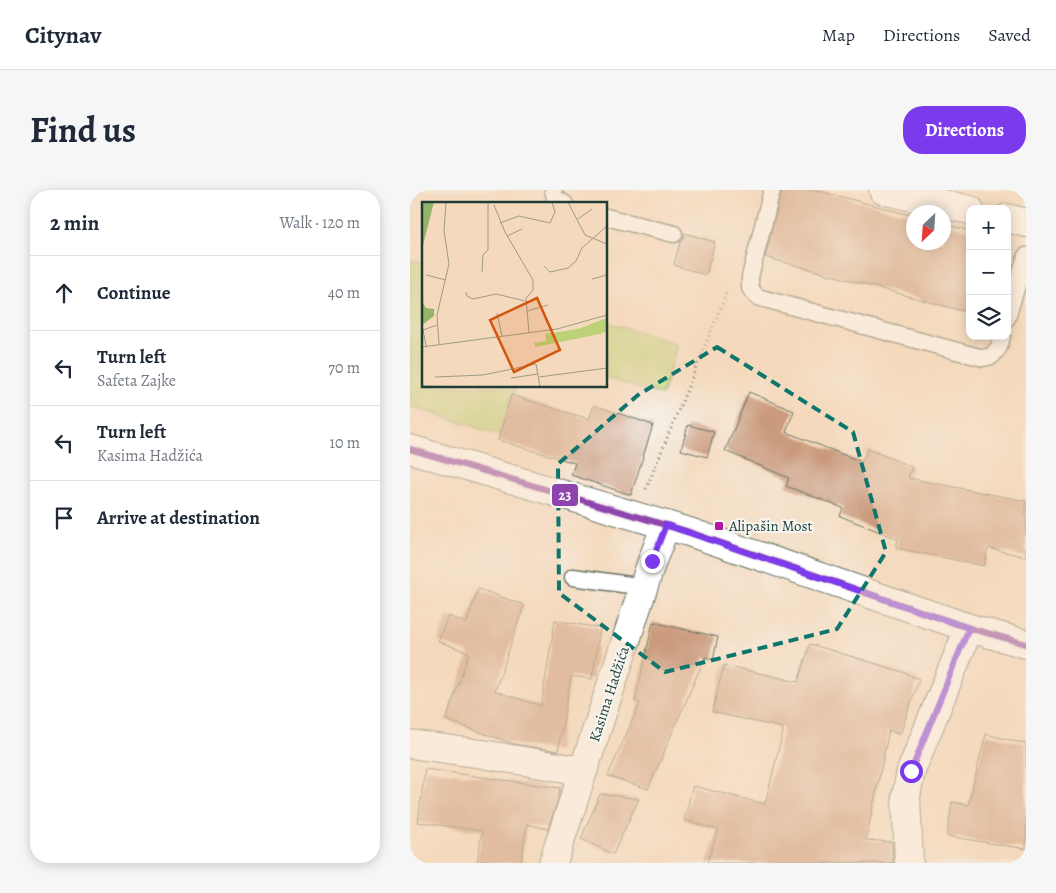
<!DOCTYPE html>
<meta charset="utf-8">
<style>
:root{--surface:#fff;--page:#f6f6f7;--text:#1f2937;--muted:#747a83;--line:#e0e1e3;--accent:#7c3aed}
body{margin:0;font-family:Alegreya,serif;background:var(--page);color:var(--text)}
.controls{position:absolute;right:15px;top:15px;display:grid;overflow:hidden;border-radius:10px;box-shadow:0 2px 12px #0003}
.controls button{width:45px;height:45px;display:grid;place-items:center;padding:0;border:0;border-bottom:1px solid var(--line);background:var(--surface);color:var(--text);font:25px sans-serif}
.compass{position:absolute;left:496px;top:15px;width:45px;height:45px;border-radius:50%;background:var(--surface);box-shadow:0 2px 12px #0003;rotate:205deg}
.stop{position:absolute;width:15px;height:15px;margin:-11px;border:4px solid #7c3aed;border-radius:50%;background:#fff}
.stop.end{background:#7c3aed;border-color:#fff;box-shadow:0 1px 5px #0008}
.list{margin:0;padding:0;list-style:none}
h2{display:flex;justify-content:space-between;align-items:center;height:65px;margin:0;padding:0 20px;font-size:21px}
h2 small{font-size:16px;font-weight:400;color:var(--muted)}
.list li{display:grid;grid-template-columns:32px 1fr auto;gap:15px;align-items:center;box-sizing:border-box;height:75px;padding:0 20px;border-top:1px solid var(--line)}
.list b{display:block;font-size:19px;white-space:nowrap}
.list p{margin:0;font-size:16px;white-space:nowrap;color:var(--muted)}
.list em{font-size:16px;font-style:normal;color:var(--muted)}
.icon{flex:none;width:28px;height:28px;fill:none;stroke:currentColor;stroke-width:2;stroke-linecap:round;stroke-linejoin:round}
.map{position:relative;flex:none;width:616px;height:673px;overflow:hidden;border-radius:20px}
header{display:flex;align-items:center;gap:30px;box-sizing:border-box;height:70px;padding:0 25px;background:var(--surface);border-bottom:1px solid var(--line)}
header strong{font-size:24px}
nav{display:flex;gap:28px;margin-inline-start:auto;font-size:18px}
.intro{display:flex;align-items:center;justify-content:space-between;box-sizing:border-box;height:120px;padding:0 30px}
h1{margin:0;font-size:35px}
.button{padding:12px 22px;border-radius:20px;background:var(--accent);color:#fff;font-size:18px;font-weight:700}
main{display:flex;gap:30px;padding:0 30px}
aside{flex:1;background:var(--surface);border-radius:20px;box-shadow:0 2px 12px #0003}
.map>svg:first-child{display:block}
</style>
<header>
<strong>Citynav</strong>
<nav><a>Map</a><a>Directions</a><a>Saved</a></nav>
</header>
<div class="intro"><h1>Find us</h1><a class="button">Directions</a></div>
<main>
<aside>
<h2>2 min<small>Walk · 120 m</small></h2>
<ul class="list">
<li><svg class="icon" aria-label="ahead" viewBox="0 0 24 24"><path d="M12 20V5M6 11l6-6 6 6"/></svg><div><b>Continue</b></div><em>40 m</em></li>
<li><svg class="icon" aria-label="left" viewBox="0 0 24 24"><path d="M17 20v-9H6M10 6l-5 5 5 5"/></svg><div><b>Turn left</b><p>Safeta Zajke</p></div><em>70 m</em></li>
<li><svg class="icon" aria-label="left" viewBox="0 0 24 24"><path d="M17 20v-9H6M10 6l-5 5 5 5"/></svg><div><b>Turn left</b><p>Kasima Hadžića</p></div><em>10 m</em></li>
<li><svg class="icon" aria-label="arrive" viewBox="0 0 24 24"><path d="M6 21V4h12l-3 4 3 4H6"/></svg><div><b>Arrive at destination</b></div></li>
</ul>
</aside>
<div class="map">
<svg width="616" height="673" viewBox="0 0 616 673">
<rect width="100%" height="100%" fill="#f6f6f2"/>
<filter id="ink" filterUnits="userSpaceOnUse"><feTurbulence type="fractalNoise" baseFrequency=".02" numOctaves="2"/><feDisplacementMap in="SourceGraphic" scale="10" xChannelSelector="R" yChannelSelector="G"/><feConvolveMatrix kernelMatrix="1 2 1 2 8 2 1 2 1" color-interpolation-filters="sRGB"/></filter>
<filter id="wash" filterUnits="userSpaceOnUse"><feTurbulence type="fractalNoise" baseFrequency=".0096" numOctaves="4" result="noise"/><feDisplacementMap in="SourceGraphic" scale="20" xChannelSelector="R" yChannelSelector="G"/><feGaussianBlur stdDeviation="1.12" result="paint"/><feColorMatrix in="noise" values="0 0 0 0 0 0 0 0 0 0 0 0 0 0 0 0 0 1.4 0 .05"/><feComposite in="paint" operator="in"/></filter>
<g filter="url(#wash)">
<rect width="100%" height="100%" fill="#f4d9bc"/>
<g fill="#bdd276" stroke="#6e8855">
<polygon points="0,69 14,73 14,196 106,196 89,245 0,216"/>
<polygon points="196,132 267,154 252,205 196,188"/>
</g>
<g id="blocks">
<g fill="#ca9a7b">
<polygon points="372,0 406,0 504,26 504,52 534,52 534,34 560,41 560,123 355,67"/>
<polygon points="274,43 305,52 296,85 264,75 270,52 274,47"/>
<polygon points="339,202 384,221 376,242 452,272 458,259 502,277 498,288 616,311 616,367 578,358 574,376 486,358 488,349 430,326 433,318 376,296 379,288 315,261"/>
<polygon points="101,205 179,229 184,215 243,235 221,305 161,285 165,273 88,250"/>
<polygon points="278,235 304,242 297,267 271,260"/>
<polygon points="68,399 114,415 85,501 131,516 145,430 190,438 182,489 161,486 148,561 104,554 36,530 59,463 28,451 38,426 57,433"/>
<polygon points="243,432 308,447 303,470 295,467 238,599 198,586 230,513 225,511"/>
<polygon points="400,454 493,482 509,489 490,545 479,540 456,650 482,652 483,673 297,673 308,640 274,630 283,596 355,614 373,542 372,541 373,538 302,522 314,475 388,492"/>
<polygon points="576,544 616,554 616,659 537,646 542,612 558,615"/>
<polygon points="15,579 150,598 148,609 138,639 117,634 111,673 67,673 72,641 8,632"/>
<polygon points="190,604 229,609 203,664 171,649"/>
</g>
</g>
</g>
<g filter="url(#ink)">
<use href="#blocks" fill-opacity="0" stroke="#6a7464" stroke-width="1"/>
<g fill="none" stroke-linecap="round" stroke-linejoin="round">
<g stroke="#6a7464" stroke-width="19">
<g id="lane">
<polyline points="143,0 145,8 155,14"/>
<polyline points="362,0 340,87 340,98 347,107 573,168 582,166 589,157 592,146"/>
<polyline points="196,27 264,44"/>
<polyline points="597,128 616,66"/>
<polyline points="163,387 234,397"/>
</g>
</g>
<g stroke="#6a7464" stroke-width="30">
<g id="street">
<polyline points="473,0 560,20"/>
<polyline points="597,28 616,33"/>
<polyline points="0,554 72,564 173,581"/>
<polyline points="143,673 242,371 256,335"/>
<polyline points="499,673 496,606 501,581 559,438"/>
</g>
</g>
<g stroke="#6a7464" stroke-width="30">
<polyline id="secondary" points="0,259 279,342 559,438 616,454"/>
</g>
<polyline stroke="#6a7464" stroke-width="3" stroke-dasharray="1 4" stroke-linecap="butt" points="236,299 315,107 316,101"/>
<use href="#lane" stroke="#fff" stroke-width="16"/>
<use href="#street" stroke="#fff" stroke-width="28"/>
<use href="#secondary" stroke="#fff" stroke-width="28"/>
<g stroke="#f6f6f2" stroke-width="10">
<polyline id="bus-1" points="0,259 279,342 559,438 616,454"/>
</g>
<use href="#bus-1" stroke="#8e44ad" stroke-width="6"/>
</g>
</g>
<g fill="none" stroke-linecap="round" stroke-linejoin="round" filter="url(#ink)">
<polyline stroke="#7c3aed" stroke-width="6" points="242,371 256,335 559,438 501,581"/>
</g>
<path d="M0 0H616V673H0ZM307,157L443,242L476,362L427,439L255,482L149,403L148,274L228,205Z" fill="#f4d9bc" fill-opacity=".55" fill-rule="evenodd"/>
<path fill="none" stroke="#0f766e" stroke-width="4" stroke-dasharray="10 6" stroke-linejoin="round" d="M307,157L443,242L476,362L427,439L255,482L149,403L148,274L228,205Z"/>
<rect fill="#b5179e" stroke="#f6f6f2" stroke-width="2" x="304" y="331" width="10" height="10" rx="2.5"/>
<g text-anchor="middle" stroke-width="4" stroke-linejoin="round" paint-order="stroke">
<g font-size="15" fill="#1f3d34" stroke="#f6f6f2" text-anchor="start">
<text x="319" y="341">Alipašin Most</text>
</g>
<g font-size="15" fill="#1f3d34" stroke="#f6f6f2">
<text transform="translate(199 504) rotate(-72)" y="5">Kasima Hadžića</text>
</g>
</g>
<g transform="translate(12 12)">
<rect width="185" height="185" fill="#f4d9bc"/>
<path d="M185,116V129L178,132L113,145L112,141L124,139L123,132L156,127Z" fill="#bdd276"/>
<path d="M0,0H12L0,47ZM0,99L4,106L12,107V114L0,123Z" fill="#96b467"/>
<path fill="none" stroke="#9f9b86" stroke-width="1" d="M146,0L163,33L185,42M72,3L83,30L111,78V88L104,96L107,131M156,17L170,7M78,21L97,14L128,21L133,10L130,0M85,34L100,27M122,64L128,70L146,66L154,59L160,46L185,24M60,70L61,53L66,48V0M4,73L24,78M170,77L185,73M44,90L45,94L51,97L74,92L103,99M105,109L126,103M75,111L80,134M17,142L15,113L27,62L22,29L24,0M4,144L1,128L15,123M0,145L135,127L185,113M13,175L61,173L114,162L118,185M117,175L185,166M89,176L116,172M0,184L56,185"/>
<path fill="#d45610" fill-opacity="0.15" stroke="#d45610" stroke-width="2.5" d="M115,96L138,148L92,170L68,118Z"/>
<rect width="185" height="185" fill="none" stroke="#1f3d34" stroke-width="2.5"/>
</g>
<rect stroke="#f6f6f2" stroke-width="2" x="141" y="293" width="28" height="24" rx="5" fill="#8e44ad"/>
<g font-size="14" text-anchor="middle" font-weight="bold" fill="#fff">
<text x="155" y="310">23</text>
</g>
</svg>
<div class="controls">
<button>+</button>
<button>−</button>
<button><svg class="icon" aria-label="layers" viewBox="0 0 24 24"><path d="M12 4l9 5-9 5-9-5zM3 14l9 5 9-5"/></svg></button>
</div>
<svg class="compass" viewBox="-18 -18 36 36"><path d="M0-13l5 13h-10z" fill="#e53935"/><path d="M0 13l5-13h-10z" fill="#747a83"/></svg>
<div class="stop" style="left:501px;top:581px"></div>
<div class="stop end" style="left:242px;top:371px"></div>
</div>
</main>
